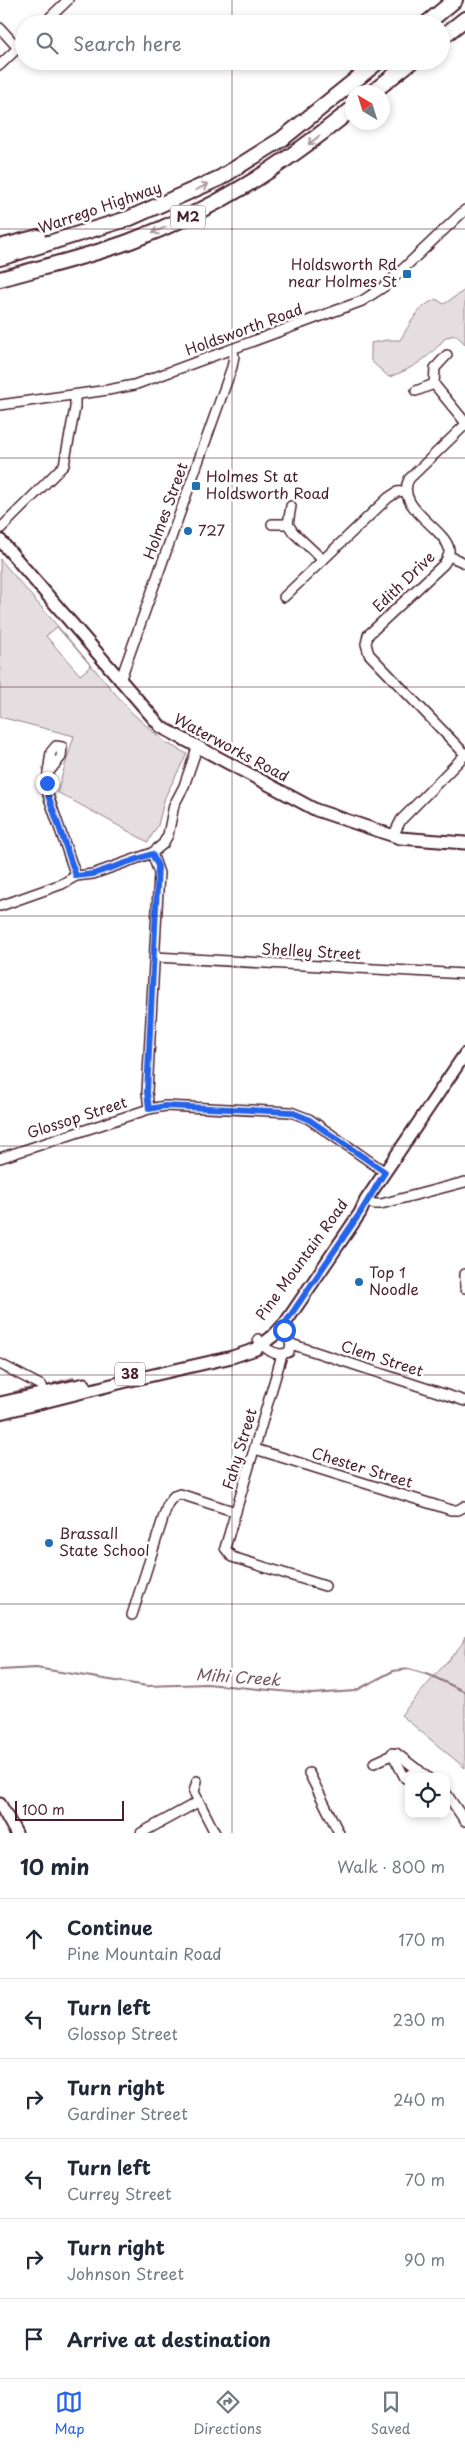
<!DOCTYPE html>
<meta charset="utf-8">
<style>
:root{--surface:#fff;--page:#f2f2f3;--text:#1f2937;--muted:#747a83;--line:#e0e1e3;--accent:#2563eb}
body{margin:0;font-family:"Playpen Sans",sans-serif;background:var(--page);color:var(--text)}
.controls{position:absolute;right:15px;bottom:15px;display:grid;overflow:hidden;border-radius:10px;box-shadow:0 2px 8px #0003}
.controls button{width:45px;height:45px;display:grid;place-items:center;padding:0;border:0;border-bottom:1px solid var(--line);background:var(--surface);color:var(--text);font:25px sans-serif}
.compass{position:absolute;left:345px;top:85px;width:45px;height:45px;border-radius:50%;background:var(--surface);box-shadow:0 2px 8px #0003;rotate:322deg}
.scale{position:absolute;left:15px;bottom:12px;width:109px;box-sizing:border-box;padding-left:5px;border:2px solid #4a1f2b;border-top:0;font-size:14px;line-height:18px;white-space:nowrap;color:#4a1f2b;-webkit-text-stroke:4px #fff;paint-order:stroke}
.stop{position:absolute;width:15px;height:15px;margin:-11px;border:4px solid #2563eb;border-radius:50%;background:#fff}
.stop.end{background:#2563eb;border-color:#fff;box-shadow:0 1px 5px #0008}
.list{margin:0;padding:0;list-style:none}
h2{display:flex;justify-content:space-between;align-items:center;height:65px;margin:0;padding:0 20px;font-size:21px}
h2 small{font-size:16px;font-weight:400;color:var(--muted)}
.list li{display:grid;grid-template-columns:32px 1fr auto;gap:15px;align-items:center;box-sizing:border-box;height:80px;padding:0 20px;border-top:1px solid var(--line)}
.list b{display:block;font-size:19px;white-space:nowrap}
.list p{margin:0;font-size:16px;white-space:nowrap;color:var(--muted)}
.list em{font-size:16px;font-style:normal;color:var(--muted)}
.icon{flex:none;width:28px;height:28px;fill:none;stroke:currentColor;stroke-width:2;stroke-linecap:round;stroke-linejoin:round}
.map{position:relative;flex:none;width:465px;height:1833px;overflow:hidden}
.search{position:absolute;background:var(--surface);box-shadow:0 2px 8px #0003;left:15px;right:15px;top:15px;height:55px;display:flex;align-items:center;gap:12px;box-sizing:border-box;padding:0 18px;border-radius:28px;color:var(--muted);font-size:19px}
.sheet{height:545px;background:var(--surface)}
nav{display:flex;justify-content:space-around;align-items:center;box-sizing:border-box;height:70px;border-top:1px solid var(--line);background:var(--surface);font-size:14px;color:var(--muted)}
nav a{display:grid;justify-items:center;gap:2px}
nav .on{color:var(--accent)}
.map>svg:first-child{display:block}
</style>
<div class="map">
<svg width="465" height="1833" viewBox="0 0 465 1833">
<rect width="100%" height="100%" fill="#fff"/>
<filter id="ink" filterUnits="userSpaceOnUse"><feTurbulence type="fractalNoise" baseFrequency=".02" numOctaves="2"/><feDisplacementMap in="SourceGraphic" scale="10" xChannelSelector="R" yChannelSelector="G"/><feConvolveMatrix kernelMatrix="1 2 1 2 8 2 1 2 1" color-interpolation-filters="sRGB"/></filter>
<g filter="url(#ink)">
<g fill="#e5dee0" stroke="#987e86" fill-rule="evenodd">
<path d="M465,290V344L456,335L446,337C430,357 413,369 389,377L371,361V343L387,340H400C411,323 417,307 436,299L444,304Z"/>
<path d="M0,559L132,713L165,742L187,754L165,797L158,825L148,842L57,792L74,736L0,717ZM57,627L91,666L80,675L46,636Z"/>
<polygon points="465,1636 465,1768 401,1715 462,1644"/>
</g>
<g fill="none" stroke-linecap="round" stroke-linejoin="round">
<g stroke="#91787e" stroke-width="2">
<polyline points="54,1383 74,1378"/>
<polyline points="14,1392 31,1388"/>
<polyline points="0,1670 36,1668 147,1686 207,1684 312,1694 355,1691 393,1671 409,1669 432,1676 465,1692"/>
</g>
<g stroke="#4a1f2b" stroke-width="12">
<g id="minor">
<polyline points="43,24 68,0"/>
<polyline points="0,28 18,48"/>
<polyline points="0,65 24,42"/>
<polyline points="434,384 435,368 447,355"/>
<polyline points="416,391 434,384 465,422"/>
<polyline points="0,405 108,390 134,385 362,301 385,286 465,210"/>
<path d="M465,425L409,479C394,507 445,528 449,549C450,554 447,559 444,564L368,635L366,644L369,654L465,754"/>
<polyline points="272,524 288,524 291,506"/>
<polyline points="288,524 293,532 323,560"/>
<polyline points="0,529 64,465 75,408 75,395"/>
<polyline points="449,556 465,563"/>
<polyline points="284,597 388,498 397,492 405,491"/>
<polyline points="120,681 232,367 234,356 232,349"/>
<polygon points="56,746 62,747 61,757 48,773 51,752"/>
<polyline points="48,773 48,795 76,876"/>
<polyline points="393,836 401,820 465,755"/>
<polyline points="0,906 62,884 76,876 93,874 152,853"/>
<polyline points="155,957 465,974"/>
<polyline points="149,1109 147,1092 159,873 152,853 163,844 168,835 174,805 184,786 197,748"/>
<polyline points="0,1158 149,1109 165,1106 291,1112 309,1119 385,1172"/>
<polyline points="366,1200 374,1204 381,1204 465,1182"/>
<polyline points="465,1274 465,1288"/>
<path d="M258,1339C266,1350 276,1358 289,1352L291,1344L284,1330L286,1322"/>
<polyline points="291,1344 465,1401"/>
<polyline points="282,1355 225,1548 232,1557 325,1586"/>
<polyline points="0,1364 42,1386 46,1399"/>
<polyline points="255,1449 451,1510 458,1510 465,1506"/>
<polyline points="132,1615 168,1503 174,1496 180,1494 236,1512"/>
<polyline points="392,1753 405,1778 419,1770"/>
<polyline points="374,1763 396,1753 427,1777"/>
<polyline points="309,1773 339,1833"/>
<polyline points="197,1781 194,1792 215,1833"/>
<polyline points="446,1793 465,1821"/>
<polyline points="141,1833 198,1802"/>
</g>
</g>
<g stroke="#4a1f2b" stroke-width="15">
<g id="major">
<polyline points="0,540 161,727 316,810 400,838 465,843"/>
<polyline points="0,1403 84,1384"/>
<polyline points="0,1413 127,1381 232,1357 256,1349 273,1336 286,1322 360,1213 366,1200 465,1054"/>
<polyline points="0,1804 16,1833"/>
</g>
</g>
<g stroke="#4a1f2b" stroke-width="18">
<g id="highway">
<polyline points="426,24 455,0"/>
<polyline points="441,38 465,19"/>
<polyline points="373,92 412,61"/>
<polyline points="0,247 38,237"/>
<polyline points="0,258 130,218 220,178 282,139 379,61"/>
<path d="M0,279C43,267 86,257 128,242C215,210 281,167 352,109"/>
</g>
</g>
<use href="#minor" stroke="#fff" stroke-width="9"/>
<use href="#major" stroke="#fff" stroke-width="11"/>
<use href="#highway" stroke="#fff" stroke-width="14"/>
</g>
<defs><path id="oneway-shaft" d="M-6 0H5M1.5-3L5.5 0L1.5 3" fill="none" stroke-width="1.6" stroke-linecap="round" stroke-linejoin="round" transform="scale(1.25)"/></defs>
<g stroke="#ae9aa0">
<use href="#oneway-shaft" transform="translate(314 140) rotate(142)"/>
<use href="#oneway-shaft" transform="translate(202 187) rotate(-26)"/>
<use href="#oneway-shaft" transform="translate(159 230) rotate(157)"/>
</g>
</g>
<g fill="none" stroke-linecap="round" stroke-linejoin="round" filter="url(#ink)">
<polyline stroke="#2563eb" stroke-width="6" points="47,783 48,795 76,876 93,874 152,854 158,866 147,1092 149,1109 165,1106 291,1112 308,1119 385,1172 360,1213 286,1322 284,1330"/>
</g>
<path fill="none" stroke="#4a1f2b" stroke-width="1" stroke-opacity="0.55" d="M232,0V24M232,61V1833M0,229H465M0,458H465M0,687H465M0,916H465M0,1146H465M0,1375H465M0,1604H465"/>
<g fill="#1f6fb2" stroke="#fff" stroke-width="2">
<rect x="402" y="269" width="10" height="10" rx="2.5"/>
<rect x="191" y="481" width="10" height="10" rx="2.5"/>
<circle cx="188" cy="531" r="5"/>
<circle cx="359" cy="1282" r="5"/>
<circle cx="49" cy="1543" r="5"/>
</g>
<g text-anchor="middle" stroke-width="5" stroke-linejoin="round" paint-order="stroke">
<g fill="#fff" stroke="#80626b" stroke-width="1">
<rect x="170.5" y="205.5" width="35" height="23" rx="4"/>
<rect x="115" y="1362.5" width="30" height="23" rx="4"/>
</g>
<g font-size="14" font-weight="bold" fill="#4a1f2b">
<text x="188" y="222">M2</text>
<text x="130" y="1379">38</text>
</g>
<g font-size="15" fill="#4a1f2b" stroke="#fff">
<text transform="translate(100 208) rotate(-19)" y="5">Warrego Highway</text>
<text transform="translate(244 330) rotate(-20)" y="5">Holdsworth Road</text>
<text transform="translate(166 511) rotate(-70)" y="5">Holmes Street</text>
<text transform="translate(404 582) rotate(-44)" y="5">Edith Drive</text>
<text transform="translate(231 748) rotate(28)" y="5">Waterworks Road</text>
<text transform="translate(311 952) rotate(3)" y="5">Shelley Street</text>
<text transform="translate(77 1118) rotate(-18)" y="5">Glossop Street</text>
<text transform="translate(302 1260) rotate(-54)" y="5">Pine Mountain Road</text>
<text transform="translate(382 1359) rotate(18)" y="5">Clem Street</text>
<text transform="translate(240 1449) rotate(-73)" y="5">Fahy Street</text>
<text transform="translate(362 1468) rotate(17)" y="5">Chester Street</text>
</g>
<g font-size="15" fill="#4a1f2b" stroke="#fff" text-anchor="start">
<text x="397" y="270" text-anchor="end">Holdsworth Rd<tspan x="397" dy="17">near Holmes St</tspan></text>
<text x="206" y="482">Holmes St at<tspan x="206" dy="17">Holdsworth Road</tspan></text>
<text x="198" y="536">727</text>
<text x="369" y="1278">Top 1<tspan x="369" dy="17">Noodle</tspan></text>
<text x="59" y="1539">Brassall<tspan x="59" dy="17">State School</tspan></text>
</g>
<g font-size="16" font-style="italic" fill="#74535c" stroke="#fff">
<text transform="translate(238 1677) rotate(4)" y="6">Mihi Creek</text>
</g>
</g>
</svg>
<div class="controls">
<button><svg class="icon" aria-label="locate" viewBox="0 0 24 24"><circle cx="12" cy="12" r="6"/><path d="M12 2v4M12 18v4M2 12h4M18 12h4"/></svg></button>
</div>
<svg class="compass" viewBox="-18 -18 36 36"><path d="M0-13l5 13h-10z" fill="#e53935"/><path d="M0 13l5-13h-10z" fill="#747a83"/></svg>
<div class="scale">100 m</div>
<div class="stop" style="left:284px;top:1330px"></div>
<div class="stop end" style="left:47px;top:783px"></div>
<div class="search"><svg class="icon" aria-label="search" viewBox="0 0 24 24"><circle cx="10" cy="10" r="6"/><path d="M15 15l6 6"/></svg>Search here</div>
</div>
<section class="sheet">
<h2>10 min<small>Walk · 800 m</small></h2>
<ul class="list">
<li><svg class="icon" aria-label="ahead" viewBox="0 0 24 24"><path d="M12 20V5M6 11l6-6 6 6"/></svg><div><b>Continue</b><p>Pine Mountain Road</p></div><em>170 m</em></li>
<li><svg class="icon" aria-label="left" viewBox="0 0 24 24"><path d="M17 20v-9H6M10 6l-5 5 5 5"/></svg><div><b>Turn left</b><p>Glossop Street</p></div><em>230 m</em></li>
<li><svg class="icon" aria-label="right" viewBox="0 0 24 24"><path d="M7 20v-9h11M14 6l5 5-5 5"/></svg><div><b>Turn right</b><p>Gardiner Street</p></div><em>240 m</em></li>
<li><svg class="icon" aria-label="left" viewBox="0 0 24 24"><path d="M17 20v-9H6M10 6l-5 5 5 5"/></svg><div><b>Turn left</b><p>Currey Street</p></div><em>70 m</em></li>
<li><svg class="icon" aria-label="right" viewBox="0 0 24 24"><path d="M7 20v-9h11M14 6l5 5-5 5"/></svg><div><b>Turn right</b><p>Johnson Street</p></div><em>90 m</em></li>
<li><svg class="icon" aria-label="arrive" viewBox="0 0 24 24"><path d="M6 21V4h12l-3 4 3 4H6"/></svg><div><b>Arrive at destination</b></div></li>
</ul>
</section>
<nav>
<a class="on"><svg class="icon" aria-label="map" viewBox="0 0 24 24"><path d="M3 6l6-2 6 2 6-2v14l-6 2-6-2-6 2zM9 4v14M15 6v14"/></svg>Map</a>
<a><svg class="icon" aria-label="directions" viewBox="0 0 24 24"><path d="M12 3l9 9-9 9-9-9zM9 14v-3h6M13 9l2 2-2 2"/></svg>Directions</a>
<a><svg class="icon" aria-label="saved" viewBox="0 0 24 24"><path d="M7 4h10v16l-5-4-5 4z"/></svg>Saved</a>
</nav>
